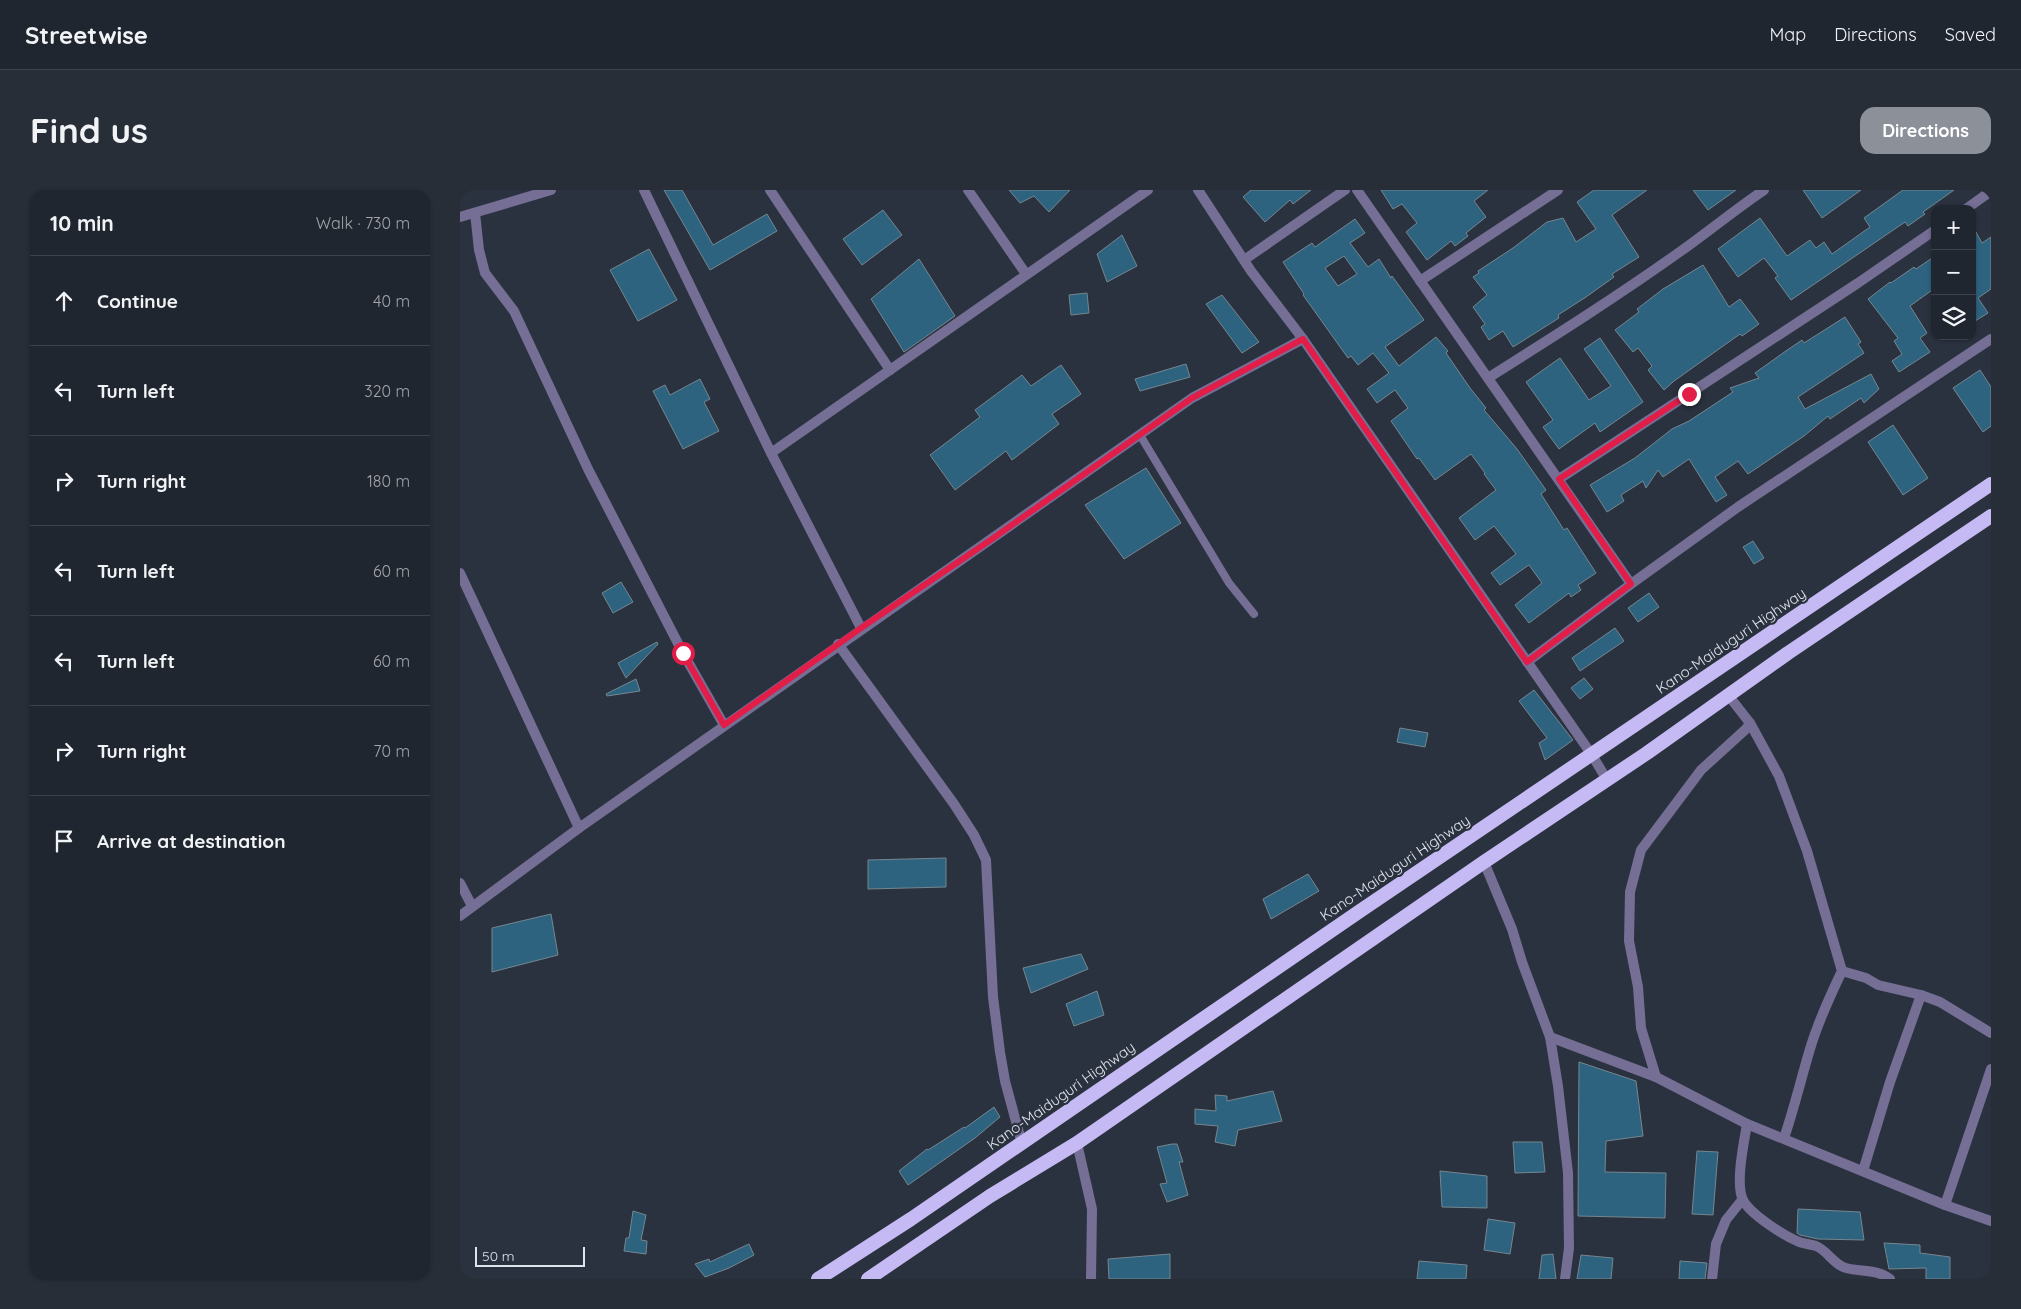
<!DOCTYPE html>
<meta charset="utf-8">
<style>
:root{--surface:#20262f;--page:#282e37;--text:#f1f3f6;--muted:#a2a5aa;--line:#3d434b;--accent:#8c9099}
body{margin:0;font-family:Quicksand,sans-serif;background:var(--page);color:var(--text)}
.controls{position:absolute;right:15px;top:15px;display:grid;overflow:hidden;border-radius:10px;box-shadow:0 1px 4px #0004}
.controls button{width:45px;height:45px;display:grid;place-items:center;padding:0;border:0;border-bottom:1px solid var(--line);background:var(--surface);color:var(--text);font:25px sans-serif}
.scale{position:absolute;left:15px;bottom:12px;width:110px;box-sizing:border-box;padding-left:5px;border:2px solid #dfe3ec;border-top:0;font-size:14px;line-height:18px;white-space:nowrap;color:#dfe3ec;-webkit-text-stroke:4px #2b323f;paint-order:stroke}
.stop{position:absolute;width:15px;height:15px;margin:-11px;border:4px solid #e11d48;border-radius:50%;background:#fff}
.stop.end{background:#e11d48;border-color:#fff;box-shadow:0 1px 5px #0008}
.list{margin:0;padding:0;list-style:none}
h2{display:flex;justify-content:space-between;align-items:center;height:65px;margin:0;padding:0 20px;font-size:21px}
h2 small{font-size:16px;font-weight:400;color:var(--muted)}
.list li{display:grid;grid-template-columns:32px 1fr auto;gap:15px;align-items:center;box-sizing:border-box;height:90px;padding:0 20px;border-top:1px solid var(--line)}
.list b{display:block;font-size:19px;white-space:nowrap}
.list em{font-size:16px;font-style:normal;color:var(--muted)}
.icon{flex:none;width:28px;height:28px;fill:none;stroke:currentColor;stroke-width:2;stroke-linecap:round;stroke-linejoin:round}
.map{position:relative;flex:none;width:1531px;height:1089px;overflow:hidden;border-radius:15px}
header{display:flex;align-items:center;gap:30px;box-sizing:border-box;height:70px;padding:0 25px;background:var(--surface);border-bottom:1px solid var(--line)}
header strong{font-size:24px}
nav{display:flex;gap:28px;margin-inline-start:auto;font-size:18px}
.intro{display:flex;align-items:center;justify-content:space-between;box-sizing:border-box;height:120px;padding:0 30px}
h1{margin:0;font-size:35px}
.button{padding:12px 22px;border-radius:15px;background:var(--accent);color:#fff;font-size:18px;font-weight:700}
main{display:flex;gap:30px;padding:0 30px}
aside{flex:1;background:var(--surface);border-radius:15px;box-shadow:0 1px 4px #0004}
.map>svg:first-child{display:block}
</style>
<header>
<strong>Streetwise</strong>
<nav><a>Map</a><a>Directions</a><a>Saved</a></nav>
</header>
<div class="intro"><h1>Find us</h1><a class="button">Directions</a></div>
<main>
<aside>
<h2>10 min<small>Walk · 730 m</small></h2>
<ul class="list">
<li><svg class="icon" aria-label="ahead" viewBox="0 0 24 24"><path d="M12 20V5M6 11l6-6 6 6"/></svg><div><b>Continue</b></div><em>40 m</em></li>
<li><svg class="icon" aria-label="left" viewBox="0 0 24 24"><path d="M17 20v-9H6M10 6l-5 5 5 5"/></svg><div><b>Turn left</b></div><em>320 m</em></li>
<li><svg class="icon" aria-label="right" viewBox="0 0 24 24"><path d="M7 20v-9h11M14 6l5 5-5 5"/></svg><div><b>Turn right</b></div><em>180 m</em></li>
<li><svg class="icon" aria-label="left" viewBox="0 0 24 24"><path d="M17 20v-9H6M10 6l-5 5 5 5"/></svg><div><b>Turn left</b></div><em>60 m</em></li>
<li><svg class="icon" aria-label="left" viewBox="0 0 24 24"><path d="M17 20v-9H6M10 6l-5 5 5 5"/></svg><div><b>Turn left</b></div><em>60 m</em></li>
<li><svg class="icon" aria-label="right" viewBox="0 0 24 24"><path d="M7 20v-9h11M14 6l5 5-5 5"/></svg><div><b>Turn right</b></div><em>70 m</em></li>
<li><svg class="icon" aria-label="arrive" viewBox="0 0 24 24"><path d="M6 21V4h12l-3 4 3 4H6"/></svg><div><b>Arrive at destination</b></div></li>
</ul>
</aside>
<div class="map">
<svg width="1531" height="1089" viewBox="0 0 1531 1089">
<rect width="100%" height="100%" fill="#2b323f"/>
<g fill="#2e637f" stroke="#758690" fill-rule="evenodd">
<polygon points="204,0 222,0 253,55 307,24 317,41 250,80"/>
<polygon points="549,0 610,0 589,22 574,6 560,13"/>
<polygon points="791,0 851,0 833,14 830,10 805,32 783,7"/>
<polygon points="921,0 1028,0 1014,11 1026,27 1006,43 1008,46 995,56 991,51 967,70 946,42 957,33 942,14 933,19"/>
<polygon points="1134,0 1187,0 1152,25 1179,67 1152,84 1154,87 1126,107 1098,125 1099,128 1053,157 1043,141 1029,150 1021,137 1025,134 1013,117 1027,105 1013,87 1019,83 1018,81 1053,58 1087,32 1103,28 1116,52 1136,39 1117,12"/>
<polygon points="1233,0 1276,0 1248,20"/>
<polygon points="1343,0 1401,0 1362,28"/>
<polygon points="1443,0 1494,0 1463,22 1465,24 1448,36 1445,32 1331,110 1315,88 1318,86 1304,68 1278,87 1258,59 1300,28 1327,66 1350,50 1356,58 1364,52 1372,64 1410,37 1404,28"/>
<polygon points="423,20 442,45 402,75 383,49"/>
<path d="M895,29L905,43L890,53L908,77L919,69L931,88L932,86L964,130L925,157L939,176L976,147L988,161L986,163L1010,198L1026,218L1024,220L1057,259L1086,300L1081,304L1104,340L1107,338L1136,383L1118,395L1121,400L1111,407L1109,403L1069,433L1055,415L1082,393L1069,375L1040,395L1031,383L1056,364L1034,336L1015,350L999,328L1036,300L1024,284L1025,283L1011,264L975,290L959,268L957,269L931,231L948,218L935,200L917,213L907,199L929,183L913,163L898,175L891,166L888,168L843,105L844,104L823,72L852,53L855,57ZM884,66L897,84L878,96L865,78Z"/>
<polygon points="1512,35 1522,53 1531,47 1531,99 1518,108 1528,123 1512,133"/>
<polygon points="662,45 677,76 647,92 637,64"/>
<polygon points="189,59 217,110 178,131 150,80"/>
<polygon points="1475,66 1475,98 1450,116 1467,143 1460,148 1470,162 1439,182 1432,171 1442,164 1434,151 1438,148 1408,109 1430,92 1431,93 1454,77 1456,79"/>
<polygon points="459,69 495,126 444,162 411,109"/>
<polygon points="1243,75 1269,117 1280,109 1299,134 1282,146 1280,144 1214,191 1204,200 1188,180 1192,176 1178,158 1173,162 1155,140 1179,122 1177,119 1203,99"/>
<polygon points="627,103 629,123 611,125 609,105"/>
<polygon points="762,105 799,152 782,163 746,114"/>
<polygon points="1385,127 1401,152 1398,154 1404,163 1338,207 1345,219 1411,184 1419,199 1404,213 1401,208 1370,229 1368,226 1344,246 1288,284 1278,271 1255,287 1267,305 1256,312 1229,269 1203,287 1198,280 1186,298 1183,291 1161,305 1164,311 1147,322 1130,295 1175,268 1212,239 1229,231 1273,202 1270,198 1299,188 1295,183 1323,163 1342,150 1344,153"/>
<polygon points="1140,148 1183,212 1140,242 1135,233 1099,259 1083,237 1093,230 1066,192 1100,168 1129,210 1151,196 1124,159"/>
<polygon points="726,174 730,187 680,201 675,189"/>
<polygon points="601,175 621,204 592,224 599,234 552,270 546,261 495,300 470,265 520,227 515,220 562,185 571,196"/>
<polygon points="1520,180 1531,197 1531,236 1523,242 1493,198"/>
<polygon points="240,189 250,209 244,212 259,241 223,259 193,201 205,195 210,205"/>
<polygon points="1433,235 1468,288 1443,305 1408,252"/>
<polygon points="686,278 721,333 664,369 625,315"/>
<polygon points="1293,351 1304,368 1294,374 1283,357"/>
<polygon points="161,392 173,412 153,423 142,403"/>
<polygon points="1189,403 1199,417 1178,432 1168,418"/>
<polygon points="1155,438 1164,451 1120,481 1112,468"/>
<polygon points="197,452 198,454 166,488 158,473"/>
<polygon points="1124,488 1133,499 1120,509 1111,498"/>
<polygon points="176,489 180,501 147,506 146,504"/>
<polygon points="1074,500 1113,550 1085,570 1079,553 1087,548 1059,511"/>
<polygon points="940,538 968,543 965,557 937,552"/>
<polygon points="486,668 486,697 408,699 408,670"/>
<polygon points="848,684 859,701 811,729 803,709"/>
<polygon points="91,724 98,765 32,782 32,738"/>
<polygon points="621,764 628,779 571,803 563,778"/>
<polygon points="637,801 644,825 614,836 606,814"/>
<polygon points="1119,872 1176,891 1183,946 1146,951 1145,982 1206,983 1205,1028 1118,1026"/>
<polygon points="813,901 822,931 778,940 775,956 755,952 758,936 735,934 735,919 756,921 755,905 767,906 767,911"/>
<polygon points="534,917 540,927 515,948 448,995 439,981 467,959 468,960 504,937 505,938"/>
<polygon points="1053,952 1082,952 1085,982 1055,983"/>
<polygon points="712,954 717,954 723,972 719,972 728,1005 707,1012 700,994 707,993 697,957"/>
<polygon points="1237,961 1258,962 1253,1025 1232,1024"/>
<polygon points="980,981 1027,986 1027,1018 982,1017"/>
<polygon points="1338,1019 1400,1022 1404,1050 1358,1049 1340,1045 1337,1043"/>
<polygon points="173,1021 186,1025 181,1050 187,1051 186,1064 164,1061 166,1048 169,1048"/>
<polygon points="1028,1029 1055,1033 1050,1064 1024,1060"/>
<polygon points="1424,1053 1460,1055 1460,1063 1490,1067 1490,1089 1466,1089 1466,1078 1429,1079"/>
<polygon points="289,1054 294,1065 269,1078 245,1087 235,1074 249,1069 250,1072"/>
<polygon points="710,1064 710,1089 649,1089 648,1069"/>
<polygon points="1093,1064 1096,1089 1079,1089 1082,1065"/>
<polygon points="1121,1065 1153,1068 1151,1089 1117,1089"/>
<polygon points="959,1071 1007,1075 1006,1089 957,1089"/>
<polygon points="1220,1071 1247,1073 1245,1089 1219,1089"/>
</g>
<g fill="none" stroke-linecap="round" stroke-linejoin="round">
<polyline stroke="#756e95" stroke-width="8" points="680,245 769,393 794,424"/>
<g stroke="#756e95" stroke-width="10">
<polyline points="184,0 311,263 401,438"/>
<polyline points="310,0 430,180"/>
<polyline points="508,0 566,84"/>
<polyline points="738,0 791,81 843,149 1132,565 1147,590"/>
<polyline points="897,0 1171,394"/>
<polyline points="1506,19 1531,1"/>
<polyline points="15,23 19,60 25,83 54,121 128,279 223,463 264,535"/>
<polyline points="0,27 91,0"/>
<polyline points="784,70 885,0"/>
<polyline points="960,91 1098,0"/>
<path d="M1028,188C1093,147 1158,106 1221,61C1249,41 1276,19 1304,0"/>
<polyline points="311,263 688,0"/>
<polyline points="1099,289 1398,93 1475,40"/>
<polyline points="0,383 119,638"/>
<polyline points="378,454 494,614 514,645 526,670 533,807 540,862 545,891 562,954"/>
<polyline points="1067,472 1171,394 1278,317 1531,149"/>
<path d="M1290,533L1319,586L1347,661L1382,781C1370,806 1358,832 1350,859C1341,889 1334,919 1324,948"/>
<polyline points="1024,672 1052,739 1062,772 1090,847 1098,896 1108,983 1109,1058 1105,1089"/>
<polyline points="0,693 12,716"/>
<polyline points="0,726 119,638 732,208 843,149"/>
<polyline points="1382,781 1406,788 1418,795 1461,805 1480,812 1531,843"/>
<polyline points="1090,847 1196,887 1287,934 1485,1015 1531,1031"/>
<polyline points="1196,887 1181,838 1178,797 1169,751 1170,702 1181,660 1241,580 1286,539 1290,533 1268,505"/>
<path d="M1287,934C1284,952 1275,994 1283,1010C1290,1024 1323,1045 1337,1051C1343,1054 1350,1054 1356,1056C1368,1061 1374,1075 1386,1078C1402,1082 1417,1079 1430,1089"/>
<polyline points="617,953 632,1019 631,1089"/>
<polyline points="1403,981 1430,892 1461,805"/>
<polyline points="1485,1015 1531,879"/>
<polyline points="1252,1089 1256,1054 1266,1030 1282,1010"/>
</g>
<g stroke="#c5baf4" stroke-width="14">
<polyline points="358,1089 451,1029 900,721 1531,294"/>
<polyline points="408,1089 530,1006 617,953 1024,672 1187,563 1328,463 1531,326"/>
</g>
</g>
<g fill="none" stroke-linecap="round" stroke-linejoin="round">
<polyline stroke="#e11d48" stroke-width="6" points="223,463 264,535 401,438 532,349 732,208 843,149 1067,472 1171,394 1099,289 1229,204"/>
</g>
<g text-anchor="middle" stroke-width="4.5" stroke-linejoin="round" paint-order="stroke">
<g font-size="15" fill="#dfe3ec" stroke="#2b323f">
<text transform="translate(1271 451) rotate(-34)" y="5">Kano-Maiduguri Highway</text>
<text transform="translate(935 678) rotate(-34)" y="5">Kano-Maiduguri Highway</text>
<text transform="translate(601 906) rotate(-35)" y="5">Kano-Maiduguri Highway</text>
</g>
</g>
</svg>
<div class="controls">
<button>+</button>
<button>−</button>
<button><svg class="icon" aria-label="layers" viewBox="0 0 24 24"><path d="M12 4l9 5-9 5-9-5zM3 14l9 5 9-5"/></svg></button>
</div>
<div class="scale">50 m</div>
<div class="stop" style="left:223px;top:463px"></div>
<div class="stop end" style="left:1229px;top:204px"></div>
</div>
</main>
